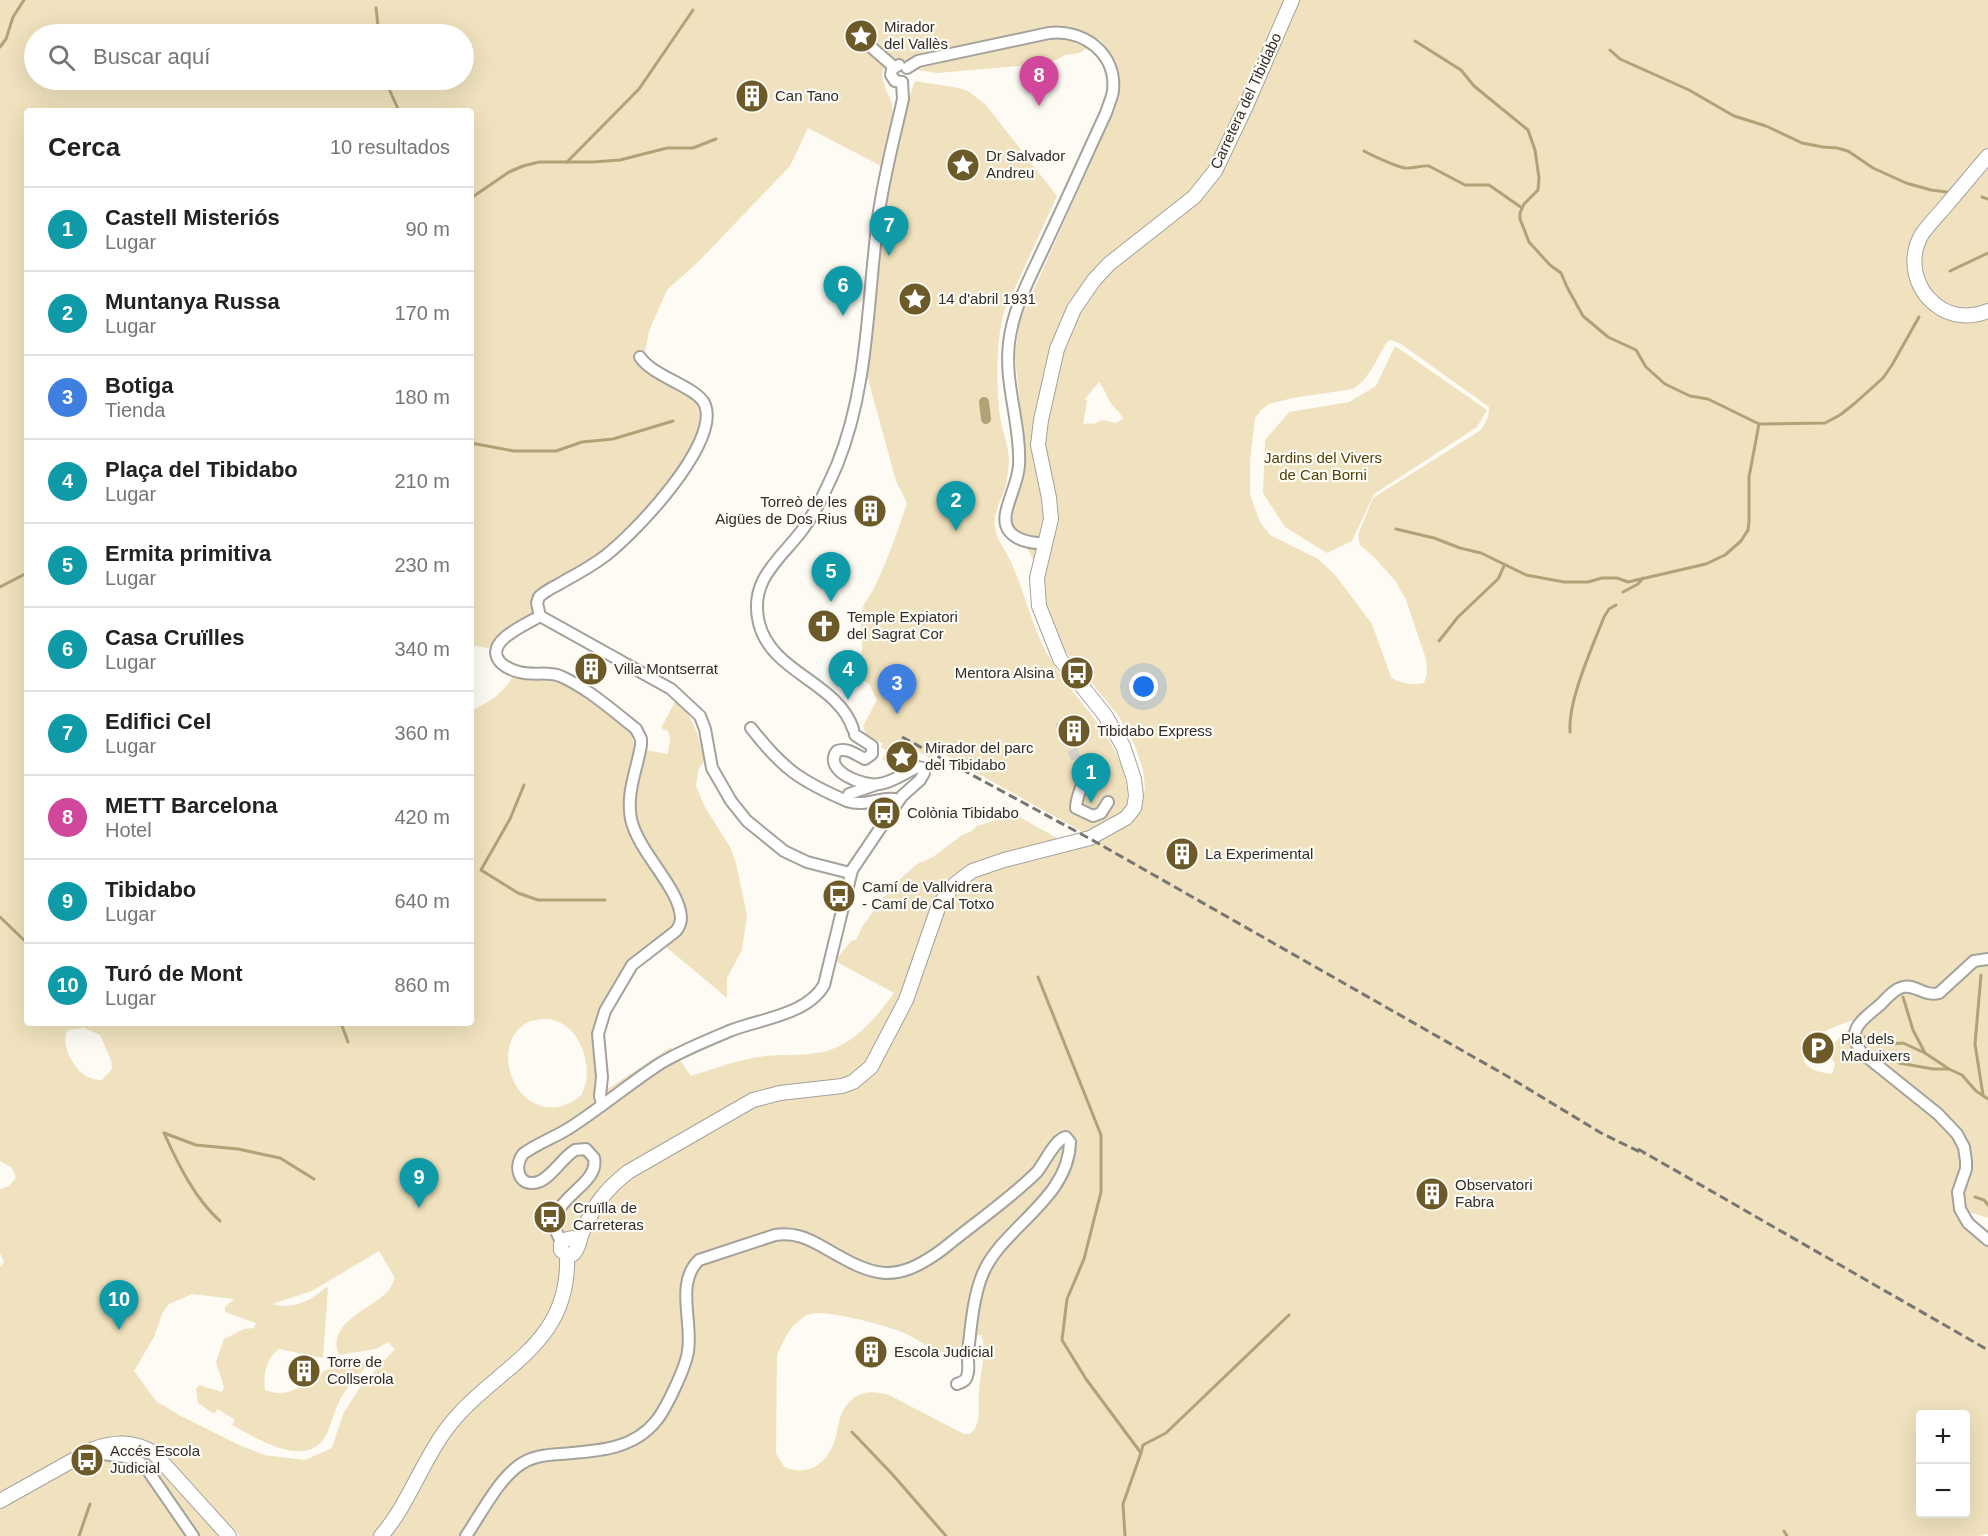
<!DOCTYPE html>
<html lang="es">
<meta charset="utf-8">
<style>
:root{--surface:#fff;--page:#f2f2f2;--text:#222;--muted:#767676;--line:#e0e0e0;--accent:#7c3aed}
body{margin:0;font-family:Helvetica,sans-serif;background:var(--page);color:var(--text)}
.controls{position:absolute;right:18px;bottom:18px;display:grid;overflow:hidden;border-radius:6px;box-shadow:0 6px 24px #0002}
.controls button{width:54px;height:54px;display:grid;place-items:center;padding:0;border:0;border-bottom:2px solid var(--line);background:var(--surface);color:var(--text);font:30px sans-serif}
.you{position:absolute;left:1144px;top:687px;width:21px;height:21px;margin:-15px;border:4px solid #fff;border-radius:50%;background:#1a73e8;box-shadow:0 0 0 9px #1a73e833}
.badge{display:grid;place-items:center;width:39px;height:39px;border-radius:50%;background:var(--accent);color:#fff;font-size:20px;font-weight:700}
.pin{position:absolute;translate:-50% -50px;filter:drop-shadow(0 2px 3px #0008)}
.pin::after{content:'';position:absolute;top:32px;width:21px;height:18px;background:inherit;clip-path:polygon(0 0,100% 0,50% 100%)}
.list{margin:0;padding:0;list-style:none}
h2{display:flex;justify-content:space-between;align-items:center;height:78px;margin:0;padding:0 24px;font-size:26px}
h2 small{font-size:20px;font-weight:400;color:var(--muted)}
.list li{display:grid;grid-template-columns:39px 1fr auto;gap:18px;align-items:center;box-sizing:border-box;height:84px;padding:0 24px;border-top:2px solid var(--line)}
.list b{display:block;font-size:22px;white-space:nowrap}
.list p{margin:0;font-size:20px;white-space:nowrap;color:var(--muted)}
.list em{font-size:20px;font-style:normal;color:var(--muted)}
.icon{flex:none;width:33px;height:33px;fill:none;stroke:currentColor;stroke-width:2;stroke-linecap:round;stroke-linejoin:round}
.map{position:relative;flex:none;width:1988px;height:1536px;overflow:hidden}
.search{position:absolute;background:var(--surface);box-shadow:0 6px 24px #0002;left:24px;top:24px;width:450px;height:66px;display:flex;align-items:center;gap:15px;box-sizing:border-box;padding:0 21px;border-radius:33px;color:var(--muted);font-size:22px}
.panel{position:absolute;background:var(--surface);box-shadow:0 6px 24px #0002;left:24px;top:108px;width:450px;height:918px;border-radius:6px}
.map>svg:first-child{display:block}
</style>
<div class="map">
<svg width="1988" height="1536" viewBox="0 0 1988 1536">
<rect width="100%" height="100%" fill="#fefbf5"/>
<g fill="#f0e2be" fill-rule="evenodd">
<path d="M0,0H1988V1218L1969,1212L1988,1235V1534L1980,1536H240L235,1531L229,1536H0V1267L4,1262L0,1253V1189L9,1186L16,1178L12,1168L0,1161ZM34,34H464V80H34ZM1099,39C1128,70 1122,89 1108,125L1020,320L1015,355L1025,453L1024,474L1010,518L1013,531L1023,540L1042,578L1044,602L1062,647L1118,715L1135,746L1143,770L1145,788L1139,813L1129,824L1073,851L1062,841L1007,810L994,821L976,826L972,831L962,835L933,857L917,864L901,878L881,901L862,927L856,940L851,941L835,961L894,993C875,1019 852,1048 817,1053C797,1056 777,1054 757,1057C735,1061 712,1069 691,1076L671,1047L606,1090L602,1026L609,1011L624,992L638,967L665,946L727,998V978L742,950L747,915L736,863L730,847L705,807L696,786L698,771L705,759C699,737 693,716 676,700L661,728L668,731L670,738L668,754L645,750L635,753L632,735L594,701L567,685L550,679L514,675C500,696 493,700 471,711V1023H27V111H471V649L475,646L488,648L516,625L542,611L543,601L550,596L609,558L705,441L710,417L711,398L649,363L645,352L649,331L667,290L701,259L790,166L808,128L881,166C886,147 895,124 892,105C889,91 876,78 886,65L937,73L1042,64L1058,59L1065,55L1080,53ZM1391,340L1401,344L1489,407L1488,417L1481,430L1373,498L1358,535L1360,545L1375,558L1396,582L1406,600L1426,659L1427,674L1424,683C1413,685 1400,684 1391,677L1372,624L1336,576L1318,559L1270,535L1260,522L1250,495V461L1255,418L1261,410L1269,404L1293,398L1353,389C1371,377 1376,359 1387,342ZM1099,382C1105,389 1107,399 1113,406C1117,411 1120,412 1123,419L1116,423L1102,420L1094,424L1088,423L1083,425L1087,401L1085,399ZM542,1019C547,1019 552,1019 556,1021C582,1029 595,1071 581,1095C577,1100 568,1104 562,1106C515,1118 489,1047 525,1024C529,1021 537,1020 542,1019ZM1854,1020L1855,1023L1831,1046V1056L1835,1064L1832,1074C1826,1073 1819,1072 1814,1070C1810,1068 1805,1064 1804,1060C1795,1040 1840,1024 1854,1020ZM84,1028L100,1035L111,1060L112,1069L102,1080C96,1080 88,1078 83,1074C73,1066 59,1042 68,1030ZM379,1251L395,1278C393,1282 391,1288 388,1291C372,1309 325,1323 339,1355L376,1349L388,1342L395,1349L360,1387L343,1414L332,1448L305,1460L264,1455L239,1445L179,1415L156,1401L134,1371L154,1337L163,1312L169,1304L192,1294L234,1299L225,1307V1312L256,1323L254,1328L244,1329L224,1339L216,1362L224,1387L222,1392L199,1385L196,1389L198,1403L214,1414L218,1409L235,1420L232,1425C255,1437 305,1470 325,1437C332,1425 334,1410 341,1398C348,1385 363,1374 369,1361C358,1362 346,1363 335,1366C310,1375 294,1402 265,1390C263,1374 266,1359 279,1349L323,1358L328,1288L326,1287C311,1301 293,1310 272,1304L312,1291ZM816,1313C839,1313 880,1324 902,1332C917,1338 933,1353 949,1353C962,1353 968,1336 981,1335C988,1349 979,1377 979,1393C978,1401 980,1410 978,1418C977,1425 975,1431 969,1434H964L889,1395C864,1387 846,1396 839,1422C837,1428 837,1434 835,1440C827,1464 808,1477 784,1467L776,1453L777,1355L787,1334L793,1326L806,1315ZM1920,1414H1966V1514H1920Z"/>
<path d="M915,81L959,88L968,91L986,105L1057,196L1004,312C996,340 996,387 1000,416C1002,431 1009,446 1009,461C1008,469 1008,480 1005,488C1001,500 993,514 995,527C996,539 1005,549 1010,560C1025,591 1031,626 1049,657C1077,706 1130,743 1128,806L1126,811L1086,834L936,750L930,758L916,750L912,754L908,752L898,768L882,759L887,751L881,747L883,744L866,734L863,726L877,700L869,684L858,676L855,677L852,667C871,655 857,629 862,610C864,602 872,594 875,586C888,559 898,531 907,503L896,481L865,368L883,204L907,104Z"/>
<polygon points="1395,346 1487,410 1477,427 1374,494 1352,541 1327,553 1285,527 1263,493 1265,440 1289,412 1349,402 1376,386"/>
</g>
<g fill="none" stroke-linecap="round" stroke-linejoin="round">
<g stroke="#b2a277" stroke-width="3">
<polyline points="376,8 379,34"/>
<polyline points="1415,41 1461,70 1474,86 1528,130 1535,150 1539,178 1538,190 1524,204 1520,213 1520,219 1529,242 1550,265 1561,273 1567,287 1583,316 1608,337 1636,350 1646,367 1665,384 1690,396 1708,399 1759,424"/>
<polyline points="0,47 6,39 13,17 24,0"/>
<polyline points="1610,50 1620,59 1689,90 1734,116 1766,126 1802,143 1823,147 1837,148 1848,151 1873,168 1906,183 1931,190 1947,192"/>
<polyline points="385,80 399,111"/>
<path d="M1364,151C1371,155 1397,167 1405,168C1413,169 1421,165 1429,166L1465,185H1489L1522,208"/>
<polyline points="567,162 639,89 693,10"/>
<polyline points="1982,197 1988,199"/>
<polyline points="471,198 509,172 523,166 539,162 593,162 620,160 667,148 693,148 716,139"/>
<polyline points="1950,271 1988,253"/>
<polyline points="471,443 514,451 556,451 582,442 613,439 673,421"/>
<polyline points="1396,529 1434,538 1460,548 1481,553 1526,575 1564,582 1588,582 1602,578 1617,578 1628,582 1706,564 1725,555 1741,541 1748,530 1749,522 1749,477 1759,424 1825,423 1840,415 1854,404 1883,378 1892,365 1919,317"/>
<polyline points="0,587 27,573"/>
<polyline points="1623,592 1638,584 1643,578"/>
<polyline points="1439,641 1458,617 1498,579 1504,566"/>
<path d="M1570,732C1568,700 1592,648 1604,617L1609,609L1616,605"/>
<polyline points="524,785 510,819 481,870 518,893 538,900 605,900"/>
<polyline points="0,917 27,943"/>
<polyline points="1981,975 1975,1044 1983,1095"/>
<polyline points="1038,977 1101,1135 1101,1192 1084,1259 1067,1299 1062,1340 1086,1379 1141,1453 1123,1504 1125,1536"/>
<polyline points="1903,997 1913,1030 1925,1053 1949,1069 1962,1075 1976,1091 1988,1099"/>
<polyline points="341,1023 348,1042"/>
<polyline points="1865,1037 1887,1044 1903,1043 1925,1053"/>
<polyline points="1899,1063 1933,1069 1948,1069"/>
<polyline points="164,1133 196,1145 238,1149 280,1158 314,1179"/>
<path d="M164,1133C178,1164 195,1199 220,1221"/>
<polyline points="1975,1197 1984,1200 1988,1205"/>
<polyline points="852,1432 893,1475 946,1536"/>
<polyline points="1141,1453 1143,1445 1166,1433 1289,1315"/>
<polyline points="1784,1531 1787,1536"/>
<polyline points="79,1536 90,1504"/>
</g>
<polyline stroke="#b2a277" stroke-width="10" points="984,402 986,419"/>
<polyline stroke="#d4d2cd" stroke-width="10" stroke-dasharray="10 5" stroke-linecap="butt" points="1060,722 1077,761 1089,766"/>
<g stroke="#a4a29c" stroke-width="14">
<g id="street">
<polyline points="863,40 894,67"/>
<polyline points="899,65 892,69 891,75 895,81 902,82"/>
<path d="M907,68L918,61L1049,33C1083,29 1117,53 1113,91C1112,98 1108,106 1106,113C1086,156 1067,199 1047,241C1032,274 1013,307 1009,343C1004,384 1021,424 1019,465C1018,482 1009,497 1006,513C1001,538 1028,544 1046,543"/>
<path d="M540,616C527,624 490,639 497,657C500,665 511,670 519,672C533,676 547,671 560,676C588,688 613,711 636,729L641,739V745C637,770 626,792 631,819C638,852 680,888 681,918C681,924 679,927 676,931L632,965L605,1011L598,1034L602,1077L600,1096L602,1105"/>
<polyline points="540,616 671,689 700,716 705,729 712,768 731,801 747,821 784,851 807,862 850,873"/>
<path d="M540,616L537,603L539,597C547,589 557,586 566,580C579,573 593,565 605,556C634,534 720,444 705,405C698,387 653,377 640,357"/>
<path d="M751,728C782,768 800,781 847,801L849,794L875,785"/>
<path d="M853,729C838,682 771,673 759,623C748,579 782,558 803,529C817,510 828,486 837,465C869,386 867,302 878,219C883,179 894,139 903,99L902,82"/>
<path d="M1089,766C1085,779 1076,795 1076,808L1093,816L1101,813L1108,802"/>
<path d="M847,801C868,808 880,795 899,800"/>
<path d="M1988,959L1974,961L1939,993C1924,997 1916,984 1903,987C1894,989 1887,998 1881,1004C1864,1019 1844,1029 1862,1053L1938,1114L1957,1134L1964,1147L1966,1161V1169L1958,1192L1960,1209L1968,1223L1988,1240"/>
<path d="M562,1242C533,1202 601,1189 594,1158L586,1149L575,1150C562,1158 551,1178 538,1182C519,1188 513,1167 523,1154C538,1143 556,1137 571,1127C602,1107 630,1083 661,1063C683,1050 708,1040 732,1030C761,1019 808,1014 824,985L852,870L902,796L920,780L924,773L923,768L918,767C905,772 894,782 879,784C864,787 822,771 837,751C847,747 856,755 865,759L872,754V746L855,735"/>
<path d="M93,1449C108,1460 125,1451 144,1465L193,1536"/>
<path d="M466,1536C481,1514 499,1478 521,1464C533,1456 546,1455 560,1454C594,1451 632,1451 656,1421C666,1409 686,1367 688,1351C693,1322 675,1283 699,1260L775,1235C794,1232 807,1238 823,1247C873,1276 893,1286 943,1249C972,1225 1011,1198 1037,1172C1045,1162 1055,1139 1066,1137L1070,1142C1069,1198 1005,1226 984,1271C973,1295 971,1327 968,1353C967,1360 970,1369 967,1376C966,1381 962,1382 957,1384"/>
</g>
</g>
<g stroke="#a4a29c" stroke-width="16">
<g id="secondary">
<path d="M1988,156C1975,171 1962,187 1949,202C1940,213 1930,223 1922,234C1908,258 1914,288 1936,305C1951,317 1970,318 1988,311"/>
<path d="M567,1255L573,1254C579,1249 579,1240 582,1233C594,1205 604,1191 628,1172L753,1100L780,1093L842,1086L853,1082L871,1067L906,1000L939,905L955,884L972,871L1004,860L1090,838L1126,818L1134,808L1136,796L1134,779L1123,746L1105,715L1060,659L1039,606L1037,578L1051,519L1049,498L1038,445L1041,420L1057,349L1074,309L1094,280L1109,264L1194,197L1215,171L1246,106L1292,0"/>
<polyline points="567,1255 561,1250 561,1244 564,1240 572,1238 577,1244"/>
<path d="M0,1501L93,1449C116,1441 133,1441 154,1453L229,1536"/>
<path d="M381,1536C408,1505 421,1464 445,1431C490,1368 571,1350 567,1255"/>
</g>
</g>
<use href="#street" stroke="#fff" stroke-width="10"/>
<use href="#secondary" stroke="#fff" stroke-width="14"/>
<g stroke="#777672" stroke-width="3" stroke-dasharray="9 4.5" stroke-linecap="butt">
<polyline points="902,737 1094,841 1507,1076 1601,1133 1644,1154"/>
<polyline points="1638,1149 1988,1350"/>
</g>
</g>
<defs>
<g id="sight-disc" transform="scale(1.725)"><circle r="9.5" fill="#6c5a28" stroke="#fefbf5"/><path d="M0-6L1.8-2.2L6-1.7L2.9 1.2L3.7 5.4L0 3.3L-3.7 5.4L-2.9 1.2L-6-1.7L-1.8-2.2Z" fill="#fff"/></g>
<g id="building-disc" transform="scale(1.725)"><circle r="9.5" fill="#6c5a28" stroke="#fefbf5"/><path d="M-4-6H4V6H1V3H-1V6H-4ZM-2.5-4.3h1.7v1.8h-1.7ZM.8-4.3h1.7v1.8H.8ZM-2.5-1h1.7V.8h-1.7ZM.8-1h1.7V.8H.8Z" fill="#fff"/></g>
<g id="church-disc" transform="scale(1.725)"><circle r="9.5" fill="#6c5a28" stroke="#fefbf5"/><path d="M-1.2-6h2.4v3.5h3.3v2.4h-3.3V6h-2.4V-.1h-3.3v-2.4h3.3Z" fill="#fff"/></g>
<g id="bus-disc" transform="scale(1.725)"><circle r="9.5" fill="#6c5a28" stroke="#fefbf5"/><path d="M-5-6H5V4H4V6H2V4H-2V6H-4V4H-5ZM-3.5-4V0h7V-4ZM-3.5 1.2v1.5H-2V1.2ZM2 1.2v1.5H3.5V1.2Z" fill="#fff"/></g>
<g id="parking-disc" transform="scale(1.725)"><circle r="9.5" fill="#6c5a28" stroke="#fefbf5"/><path d="M-3.5-5.5H1a3.5 3.5 0 0 1 0 7H-1V5.5H-3.5ZM-1-3.4V-.6H.8a1.4 1.4 0 0 0 0-2.8Z" fill="#fff"/></g>
</defs>
<g fill-rule="evenodd">
<use href="#sight-disc" x="861" y="36"/>
<use href="#building-disc" x="752" y="96"/>
<use href="#sight-disc" x="963" y="165"/>
<use href="#sight-disc" x="915" y="299"/>
<use href="#building-disc" x="870" y="511"/>
<use href="#church-disc" x="824" y="626"/>
<use href="#building-disc" x="591" y="669"/>
<use href="#bus-disc" x="1077" y="673"/>
<use href="#building-disc" x="1074" y="731"/>
<use href="#sight-disc" x="902" y="757"/>
<use href="#bus-disc" x="884" y="813"/>
<use href="#building-disc" x="1182" y="854"/>
<use href="#bus-disc" x="839" y="896"/>
<use href="#parking-disc" x="1818" y="1048"/>
<use href="#building-disc" x="1432" y="1194"/>
<use href="#bus-disc" x="550" y="1217"/>
<use href="#building-disc" x="871" y="1352"/>
<use href="#building-disc" x="304" y="1371"/>
<use href="#bus-disc" x="87" y="1460"/>
</g>
<g text-anchor="middle" stroke-width="4.5" stroke-linejoin="round" paint-order="stroke">
<g font-size="15" fill="#2e2e2b" stroke="#fefbf5" text-anchor="start">
<text x="884" y="32">Mirador<tspan x="884" dy="17">del Vallès</tspan></text>
<text x="775" y="101">Can Tano</text>
<text x="986" y="161">Dr Salvador<tspan x="986" dy="17">Andreu</tspan></text>
<text x="938" y="304">14 d'abril 1931</text>
<text x="847" y="507" text-anchor="end">Torreò de les<tspan x="847" dy="17">Aigües de Dos Rius</tspan></text>
<text x="847" y="622">Temple Expiatori<tspan x="847" dy="17">del Sagrat Cor</tspan></text>
<text x="614" y="674">Villa Montserrat</text>
<text x="1054" y="678" text-anchor="end">Mentora Alsina</text>
<text x="1097" y="736">Tibidabo Express</text>
<text x="925" y="753">Mirador del parc<tspan x="925" dy="17">del Tibidabo</tspan></text>
<text x="907" y="818">Colònia Tibidabo</text>
<text x="1205" y="859">La Experimental</text>
<text x="862" y="892">Camí de Vallvidrera<tspan x="862" dy="17">- Camí de Cal Totxo</tspan></text>
<text x="1841" y="1044">Pla dels<tspan x="1841" dy="17">Maduixers</tspan></text>
<text x="1455" y="1190">Observatori<tspan x="1455" dy="17">Fabra</tspan></text>
<text x="573" y="1213">Cruïlla de<tspan x="573" dy="17">Carreteras</tspan></text>
<text x="894" y="1357">Escola Judicial</text>
<text x="327" y="1367">Torre de<tspan x="327" dy="17">Collserola</tspan></text>
<text x="110" y="1456">Accés Escola<tspan x="110" dy="17">Judicial</tspan></text>
</g>
<g font-size="15" fill="#2e2e2b" stroke="#fefbf5">
<text transform="translate(1246 101) rotate(-65)" y="5">Carretera del Tibidabo</text>
</g>
<g font-size="15" fill="#524108" stroke="#fefbf5">
<text x="1323" y="463">Jardins del Vivers<tspan x="1323" dy="17">de Can Borni</tspan></text>
</g>
</g>
</svg>
<div class="controls">
<button>+</button>
<button>−</button>
</div>
<div class="you"></div>
<div class="pin badge" style="left:1091px;top:803px;background:#0f9aa8">1</div>
<div class="pin badge" style="left:956px;top:531px;background:#0f9aa8">2</div>
<div class="pin badge" style="left:897px;top:714px;background:#3f7fe0">3</div>
<div class="pin badge" style="left:848px;top:700px;background:#0f9aa8">4</div>
<div class="pin badge" style="left:831px;top:602px;background:#0f9aa8">5</div>
<div class="pin badge" style="left:843px;top:316px;background:#0f9aa8">6</div>
<div class="pin badge" style="left:889px;top:256px;background:#0f9aa8">7</div>
<div class="pin badge" style="left:1039px;top:106px;background:#d1479c">8</div>
<div class="pin badge" style="left:419px;top:1208px;background:#0f9aa8">9</div>
<div class="pin badge" style="left:119px;top:1330px;background:#0f9aa8">10</div>
<div class="search"><svg class="icon" aria-label="search" viewBox="0 0 24 24"><circle cx="10" cy="10" r="6"/><path d="M15 15l6 6"/></svg>Buscar aquí</div>
<section class="panel">
<h2>Cerca<small>10 resultados</small></h2>
<ul class="list">
<li><span class="badge" style="background:#0f9aa8">1</span><div><b>Castell Misteriós</b><p>Lugar</p></div><em>90 m</em></li>
<li><span class="badge" style="background:#0f9aa8">2</span><div><b>Muntanya Russa</b><p>Lugar</p></div><em>170 m</em></li>
<li><span class="badge" style="background:#3f7fe0">3</span><div><b>Botiga</b><p>Tienda</p></div><em>180 m</em></li>
<li><span class="badge" style="background:#0f9aa8">4</span><div><b>Plaça del Tibidabo</b><p>Lugar</p></div><em>210 m</em></li>
<li><span class="badge" style="background:#0f9aa8">5</span><div><b>Ermita primitiva</b><p>Lugar</p></div><em>230 m</em></li>
<li><span class="badge" style="background:#0f9aa8">6</span><div><b>Casa Cruïlles</b><p>Lugar</p></div><em>340 m</em></li>
<li><span class="badge" style="background:#0f9aa8">7</span><div><b>Edifici Cel</b><p>Lugar</p></div><em>360 m</em></li>
<li><span class="badge" style="background:#d1479c">8</span><div><b>METT Barcelona</b><p>Hotel</p></div><em>420 m</em></li>
<li><span class="badge" style="background:#0f9aa8">9</span><div><b>Tibidabo</b><p>Lugar</p></div><em>640 m</em></li>
<li><span class="badge" style="background:#0f9aa8">10</span><div><b>Turó de Mont</b><p>Lugar</p></div><em>860 m</em></li>
</ul>
</section>
</div>
